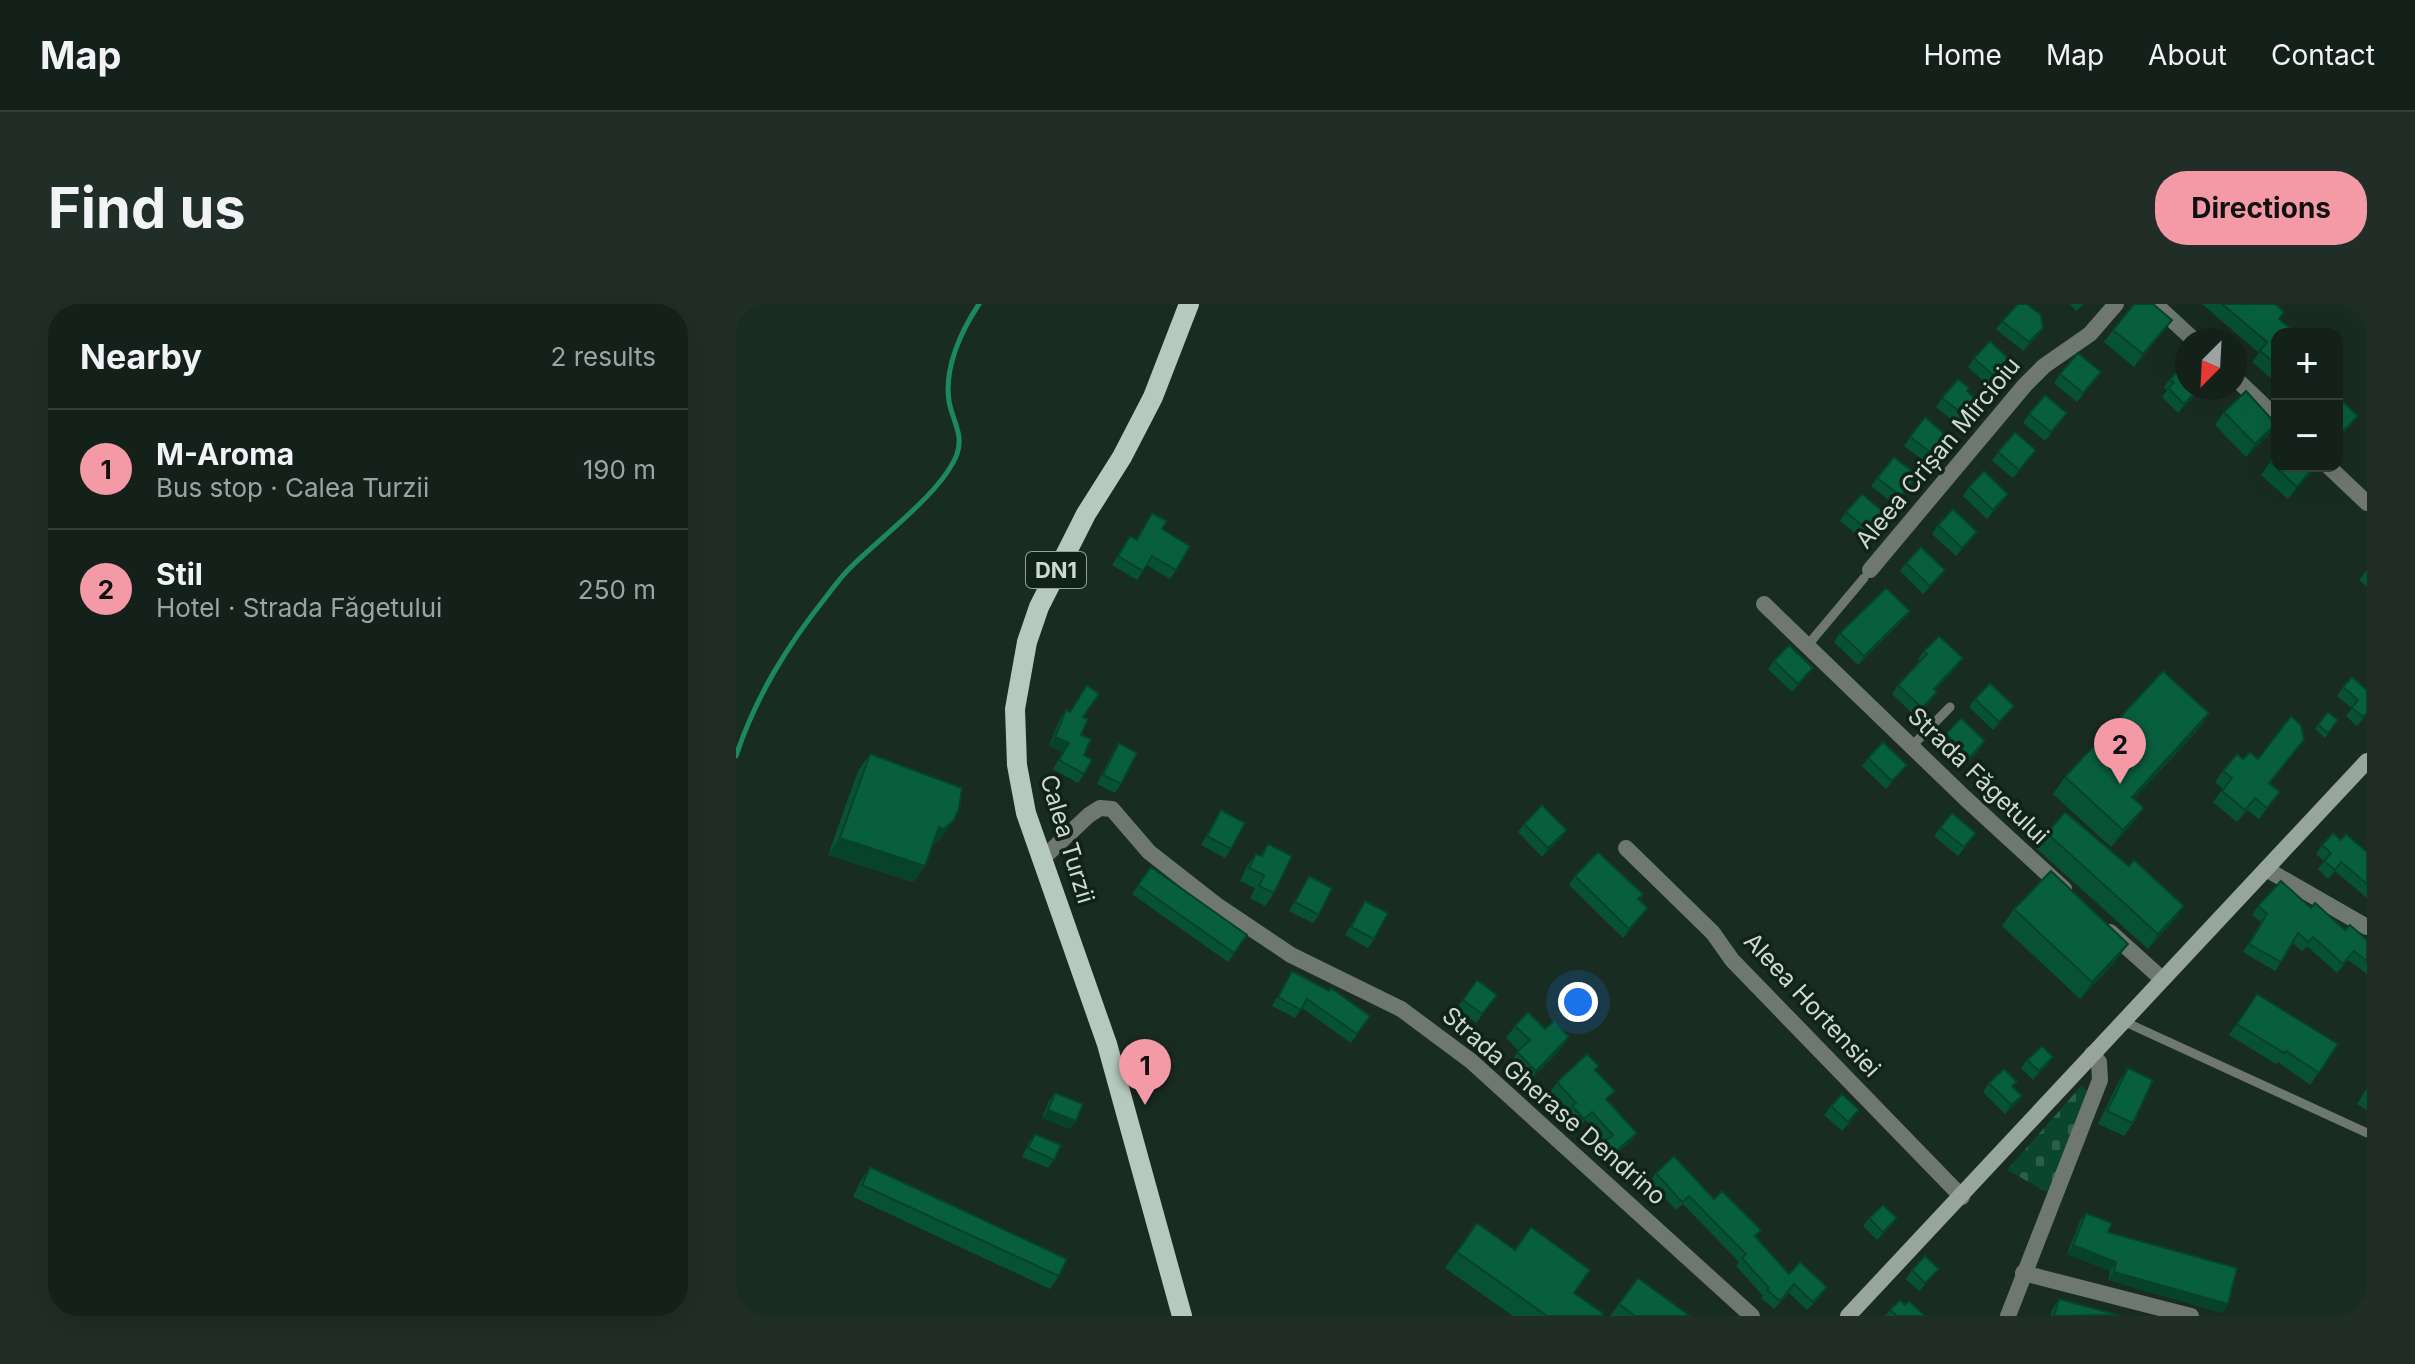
<!DOCTYPE html>
<meta charset="utf-8">
<style>
:root{--surface:#13211a;--page:#202e27;--text:#f1f3f6;--muted:#9da3a2;--line:#323e39;--accent:#f49aa7}
body{margin:0;font-family:Inter,sans-serif;background:var(--page);color:var(--text)}
.controls{position:absolute;right:24px;top:24px;display:grid;overflow:hidden;border-radius:16px;box-shadow:0 8px 32px #0002}
.controls button{width:72px;height:72px;display:grid;place-items:center;padding:0;border:0;border-bottom:2px solid var(--line);background:var(--surface);color:var(--text);font:40px sans-serif}
.compass{position:absolute;left:1439px;top:24px;width:72px;height:72px;border-radius:50%;background:var(--surface);box-shadow:0 8px 32px #0002;rotate:204deg}
.you{position:absolute;left:842px;top:698px;width:28px;height:28px;margin:-20px;border:6px solid #fff;border-radius:50%;background:#1a73e8;box-shadow:0 0 0 12px #1a73e833}
.badge{display:grid;place-items:center;width:52px;height:52px;border-radius:50%;background:var(--accent);color:#111;font-size:26px;font-weight:700}
.pin{position:absolute;translate:-50% -66px;filter:drop-shadow(0 2px 4px #0008)}
.pin::after{content:'';position:absolute;top:42px;width:28px;height:24px;background:inherit;clip-path:polygon(0 0,100% 0,50% 100%)}
.list{margin:0;padding:0;list-style:none}
h2{display:flex;justify-content:space-between;align-items:center;height:104px;margin:0;padding:0 32px;font-size:34px}
h2 small{font-size:26px;font-weight:400;color:var(--muted)}
.list li{display:grid;grid-template-columns:52px 1fr auto;gap:24px;align-items:center;box-sizing:border-box;height:120px;padding:0 32px;border-top:2px solid var(--line)}
.list b{display:block;font-size:30px;white-space:nowrap}
.list p{margin:0;font-size:26px;white-space:nowrap;color:var(--muted)}
.list em{font-size:26px;font-style:normal;color:var(--muted)}
.map{position:relative;flex:none;width:1631px;height:1012px;overflow:hidden;border-radius:32px}
header{display:flex;align-items:center;gap:48px;box-sizing:border-box;height:112px;padding:0 40px;background:var(--surface);border-bottom:2px solid var(--line)}
header strong{font-size:38px}
nav{display:flex;gap:44px;margin-inline-start:auto;font-size:28px}
.intro{display:flex;align-items:center;justify-content:space-between;box-sizing:border-box;height:192px;padding:0 48px}
h1{margin:0;font-size:56px}
.button{padding:20px 36px;border-radius:32px;background:var(--accent);color:#111;font-size:28px;font-weight:700}
main{display:flex;gap:48px;padding:0 48px}
aside{flex:1;background:var(--surface);border-radius:32px;box-shadow:0 8px 32px #0002}
.map>svg:first-child{display:block}
</style>
<header>
<strong>Map</strong>
<nav><a>Home</a><a>Map</a><a>About</a><a>Contact</a></nav>
</header>
<div class="intro"><h1>Find us</h1><a class="button">Directions</a></div>
<main>
<aside>
<h2>Nearby<small>2 results</small></h2>
<ul class="list">
<li><span class="badge">1</span><div><b>M-Aroma</b><p>Bus stop · Calea Turzii</p></div><em>190 m</em></li>
<li><span class="badge">2</span><div><b>Stil</b><p>Hotel · Strada Făgetului</p></div><em>250 m</em></li>
</ul>
</aside>
<div class="map">
<svg width="1631" height="1012" viewBox="0 0 1631 1012">
<defs>
<pattern id="cemetery-stones" width="16" height="16" patternUnits="userSpaceOnUse" patternTransform="scale(2)"><rect width="16" height="16" fill="#0a452d"/><path d="M2 7V4a2 2 0 0 1 4 0v3zM10 15v-3a2 2 0 0 1 4 0v3z" fill="#2c5f4b"/></pattern>
</defs>
<rect width="100%" height="100%" fill="#192c22"/>
<polygon fill="url(#cemetery-stones)" points="1346,781 1354,790 1336,839 1311,888 1271,866"/>
<g fill="none" stroke-linecap="round" stroke-linejoin="round">
<path stroke="#1c895d" stroke-width="5" d="M0,452C20,392 51,342 90,293C97,284 104,274 113,265C142,235 207,188 221,150C228,130 216,116 213,97C208,64 225,27 243,0"/>
<g stroke="#6e7772" stroke-width="9">
<polyline points="1071,342 1128,274"/>
<polyline points="1176,442 1214,403"/>
<polyline points="1387,717 1631,829"/>
</g>
<g stroke="#6e7772" stroke-width="16">
<polyline points="1419,0 1458,36"/>
<polyline points="1499,74 1541,114"/>
<polyline points="1592,162 1631,199"/>
<polyline points="1134,266 1289,81 1308,62 1354,30 1380,0"/>
<polyline points="1028,300 1229,494 1328,585"/>
<polyline points="890,544 977,629 996,656 1226,893"/>
<polyline points="306,555 353,511 364,504 376,505 413,548 482,602 555,651 665,705 735,757 1016,1012"/>
<polyline points="1530,565 1631,623"/>
<polyline points="1374,628 1426,675"/>
<polyline points="1287,969 1455,1012"/>
</g>
<polyline stroke="#6e7772" stroke-width="16" points="1272,1012 1364,776 1363,758 1356,750"/>
<polyline stroke="#97a59d" stroke-width="16" points="1112,1012 1631,457"/>
<polyline stroke="#b6c9be" stroke-width="20" points="446,1012 371,740 290,509 281,461 279,405 291,338 303,303 350,210 386,153 417,93 453,0"/>
</g>
<g fill="#075236">
<polygon points="1334,0 1348,0 1340,7"/>
<polygon points="1466,0 1539,0 1543,16 1541,30 1541,79 1516,58 1523,49"/>
<polygon points="1436,16 1427,28 1398,63 1368,38 1377,26"/>
<polygon points="1266,17 1307,24 1301,33 1287,47 1260,25"/>
<polygon points="1238,54 1268,65 1253,82 1232,63"/>
<polygon points="1324,70 1359,76 1341,98 1318,79"/>
<polygon points="1434,75 1451,84 1466,84 1442,109 1426,93 1431,87 1428,83"/>
<polygon points="1231,87 1240,95 1221,120 1200,103 1206,94"/>
<polygon points="1488,108 1532,132 1510,153 1479,121"/>
<polygon points="1293,110 1325,118 1309,137 1287,119"/>
<polygon points="1189,113 1211,132 1191,159 1168,142"/>
<polygon points="1300,146 1277,174 1256,157 1262,148"/>
<polygon points="1534,158 1573,172 1552,195 1525,171"/>
<polygon points="1141,174 1176,180 1159,201 1135,182"/>
<polygon points="1233,183 1272,190 1266,199 1251,215 1227,192"/>
<polygon points="1110,208 1144,219 1128,237 1104,217"/>
<polygon points="416,209 426,225 440,266 434,275 411,261 401,276 376,261 394,232 400,235"/>
<polygon points="1202,221 1235,236 1220,252 1196,230"/>
<polygon points="1170,259 1203,274 1187,290 1164,267"/>
<polygon points="1631,266 1631,283 1623,276"/>
<polygon points="1168,315 1122,361 1098,338 1104,329"/>
<polygon points="1188,347 1221,363 1199,386 1195,397 1180,413 1156,390 1162,381 1184,358 1182,356"/>
<polygon points="1038,357 1071,372 1056,388 1032,365"/>
<polygon points="1607,383 1631,386 1631,410 1621,422 1610,412 1616,404 1601,392"/>
<polygon points="1239,395 1272,410 1257,426 1233,403"/>
<polygon points="330,406 347,413 345,431 348,451 348,470 342,479 317,465 327,448 313,442 324,415"/>
<polygon points="1592,408 1602,416 1589,434 1579,425"/>
<polygon points="1473,409 1462,426 1398,495 1408,504 1396,520 1375,543 1317,490 1329,473"/>
<polygon points="1210,430 1249,437 1243,446 1228,462 1204,439"/>
<polygon points="383,439 385,480 379,489 361,480 377,448"/>
<polygon points="1559,447 1534,480 1544,488 1523,515 1511,506 1501,518 1477,498 1487,485 1479,478 1487,467 1507,455 1522,455"/>
<polygon points="134,450 218,516 206,533 196,542 189,562 177,578 92,551 122,467"/>
<polygon points="1132,454 1171,461 1165,469 1150,485 1126,462"/>
<polygon points="485,506 495,545 489,554 465,541"/>
<polygon points="788,520 831,526 825,534 806,553 782,528"/>
<polygon points="1204,524 1240,529 1222,552 1198,532"/>
<polygon points="1311,529 1393,562 1448,602 1437,617 1412,645 1300,544"/>
<polygon points="1605,536 1631,548 1631,594 1599,567 1592,575 1582,565 1588,557 1580,550 1586,541"/>
<polygon points="532,540 538,589 529,602 514,594 519,584 504,577 511,562 520,550 524,552"/>
<polygon points="415,563 511,631 492,658 396,590"/>
<polygon points="573,572 583,611 577,619 553,607"/>
<polygon points="839,572 907,590 903,595 906,612 887,634 833,581"/>
<polygon points="629,597 638,635 632,644 609,631"/>
<polygon points="1522,602 1575,604 1609,626 1631,636 1631,670 1612,656 1601,669 1571,642 1566,647 1557,639 1539,667 1507,648 1525,618 1516,611"/>
<polygon points="1278,605 1380,657 1344,695 1266,622"/>
<polygon points="556,667 634,712 615,739 566,704 559,714 536,702"/>
<polygon points="741,676 761,691 740,719 721,704"/>
<polygon points="1521,690 1602,740 1574,781 1542,758 1540,760 1493,731"/>
<polygon points="779,722 833,733 824,746 791,779 772,761 783,747 770,734"/>
<polygon points="1291,756 1311,761 1297,776 1285,764"/>
<polygon points="1392,764 1397,819 1388,832 1362,820 1383,777"/>
<polygon points="859,767 871,797 901,829 895,837 872,857 862,847 869,838 850,816 842,824 830,811 834,807 815,787 821,778"/>
<polygon points="1253,779 1286,792 1280,800 1269,810 1247,788"/>
<polygon points="1631,784 1631,806 1621,800"/>
<polygon points="319,789 334,825 306,814 313,797"/>
<polygon points="1095,802 1117,815 1106,827 1088,811"/>
<polygon points="299,830 318,856 312,864 286,853 293,838"/>
<polygon points="134,863 323,972 314,985 117,893 125,876"/>
<polygon points="920,869 978,895 1025,926 1020,933 1053,970 1085,992 1071,1006 1053,989 1038,1005 1025,994 1027,992 1000,962 1003,958 947,900 940,906 914,878"/>
<polygon points="1350,909 1372,928 1492,1000 1486,1009 1372,976 1374,967 1331,950 1344,917"/>
<polygon points="1133,914 1161,914 1154,923 1141,936 1127,922"/>
<polygon points="741,919 838,989 865,1012 777,1012 709,964"/>
<polygon points="1203,965 1196,973 1183,987 1170,975 1176,966"/>
<polygon points="902,974 954,1012 874,1012"/>
<polygon points="1323,995 1381,1012 1314,1012 1317,1004"/>
<polygon points="1169,1001 1189,1012 1149,1012 1154,1006"/>
</g>
<g fill="#06422c">
<polygon points="1436,16 1427,28 1398,63 1407,50"/>
<polygon points="1307,24 1301,33 1287,47 1293,38"/>
<polygon points="1464,84 1466,84 1442,109 1448,100"/>
<polygon points="1622,112 1614,123 1601,137 1604,131"/>
<polygon points="1540,120 1532,132 1510,153 1519,140"/>
<polygon points="1580,162 1573,172 1552,195 1561,183"/>
<polygon points="1272,190 1266,199 1251,215 1257,206"/>
<polygon points="1241,228 1235,236 1220,252 1226,244"/>
<polygon points="1209,266 1203,274 1187,290 1194,282"/>
<polygon points="1174,307 1168,315 1122,361 1128,352"/>
<polygon points="1227,354 1221,363 1192,394 1198,385"/>
<polygon points="1077,364 1071,372 1056,388 1062,380"/>
<polygon points="1201,388 1195,397 1180,413 1186,404"/>
<polygon points="1278,402 1272,410 1257,426 1263,418"/>
<polygon points="1473,409 1462,426 1384,510 1396,493"/>
<polygon points="319,433 333,439 327,448 313,442"/>
<polygon points="1249,437 1243,446 1228,462 1234,453"/>
<polygon points="1171,461 1165,469 1150,485 1156,477"/>
<polygon points="1408,504 1396,520 1375,543 1387,526"/>
<polygon points="218,516 206,533 196,542 203,523"/>
<polygon points="831,526 825,534 806,553 812,544"/>
<polygon points="104,534 189,562 177,578 92,551"/>
<polygon points="1448,602 1437,617 1412,645 1422,630"/>
<polygon points="912,604 906,612 887,634 893,625"/>
<polygon points="1392,640 1380,657 1344,695 1356,678"/>
<polygon points="833,733 824,746 791,779 800,767"/>
<polygon points="1317,753 1311,761 1297,776 1303,767"/>
<polygon points="1286,792 1280,800 1269,810 1275,801"/>
<polygon points="312,806 340,817 334,825 306,814"/>
<polygon points="901,829 895,837 872,857 878,849"/>
<polygon points="1161,914 1154,923 1141,936 1147,928"/>
<polygon points="1337,941 1380,958 1374,967 1331,950"/>
<polygon points="1378,968 1492,1000 1486,1009 1372,976"/>
</g>
<g fill="#085f3f" stroke="#06422c" stroke-width="2">
<polygon points="1282,0 1291,0 1305,11 1307,24 1293,38 1266,17"/>
<polygon points="1398,0 1417,0 1436,16 1407,50 1377,26"/>
<polygon points="1486,0 1539,0 1548,8 1543,15 1561,30 1541,30 1541,61 1524,47 1531,38"/>
<polygon points="1254,37 1274,56 1259,73 1238,54"/>
<polygon points="1342,49 1365,68 1347,89 1324,70"/>
<polygon points="1451,58 1451,84 1464,84 1448,100 1432,84 1438,79 1434,75"/>
<polygon points="1222,75 1233,84 1231,87 1240,95 1228,111 1206,94"/>
<polygon points="1510,87 1540,120 1519,140 1488,108"/>
<polygon points="1309,91 1331,109 1315,128 1293,110"/>
<polygon points="1601,92 1622,112 1604,131 1601,129"/>
<polygon points="1189,113 1211,132 1197,150 1174,133"/>
<polygon points="1279,128 1300,146 1283,166 1262,148"/>
<polygon points="1541,150 1541,162 1579,162 1561,183 1534,158"/>
<polygon points="1158,153 1182,172 1165,192 1141,174"/>
<polygon points="1248,167 1272,190 1257,206 1233,183"/>
<polygon points="1126,190 1150,210 1134,228 1110,208"/>
<polygon points="1217,205 1241,228 1226,244 1202,221"/>
<polygon points="416,209 431,217 426,225 454,242 440,266 416,252 407,267 382,252 394,232 401,236"/>
<polygon points="1185,243 1209,266 1194,282 1170,259"/>
<polygon points="1150,284 1174,307 1128,352 1104,329"/>
<polygon points="1203,332 1227,354 1198,385 1201,388 1186,404 1162,381 1191,350 1188,347"/>
<polygon points="1053,341 1077,364 1062,380 1038,357"/>
<polygon points="1427,367 1473,409 1396,493 1408,504 1387,526 1329,473"/>
<polygon points="1616,373 1631,386 1631,409 1627,413 1616,404 1622,396 1607,383"/>
<polygon points="1254,379 1278,402 1263,418 1239,395"/>
<polygon points="351,381 363,390 347,413 352,415 345,431 355,435 348,451 356,456 348,470 323,456 333,439 319,433 330,406 334,408"/>
<polygon points="1592,408 1602,416 1592,429 1582,421"/>
<polygon points="1555,412 1565,421 1568,436 1533,479 1544,488 1531,504 1519,494 1509,506 1486,487 1496,474 1487,467 1501,450 1507,455 1514,448 1522,455"/>
<polygon points="1225,414 1249,437 1234,453 1210,430"/>
<polygon points="1147,438 1171,461 1156,477 1132,454"/>
<polygon points="383,439 401,449 385,480 367,471"/>
<polygon points="134,450 226,484 223,505 218,516 208,525 203,523 189,562 104,534"/>
<polygon points="806,501 831,526 812,544 788,520"/>
<polygon points="485,506 509,519 495,545 471,532"/>
<polygon points="1329,508 1393,562 1398,556 1448,602 1422,630 1311,529"/>
<polygon points="1216,509 1240,529 1228,543 1204,524"/>
<polygon points="1597,529 1605,536 1610,530 1631,548 1631,580 1605,558 1599,566 1588,557 1595,549 1586,541"/>
<polygon points="532,540 556,552 538,589 523,582 528,571 513,564 520,550 526,552"/>
<polygon points="862,548 907,590 902,595 912,604 893,625 839,572"/>
<polygon points="415,563 511,631 498,649 402,581"/>
<polygon points="1315,567 1392,640 1356,678 1278,605"/>
<polygon points="573,572 596,584 583,611 559,598"/>
<polygon points="1545,577 1575,604 1579,599 1609,626 1614,621 1631,636 1631,657 1618,647 1607,660 1577,633 1572,638 1562,629 1545,658 1513,640 1531,610 1522,602"/>
<polygon points="629,597 652,609 638,635 615,623"/>
<polygon points="556,667 593,687 595,684 634,712 621,730 571,695 565,706 542,693"/>
<polygon points="741,676 761,691 746,710 727,696"/>
<polygon points="1521,690 1602,740 1583,769 1550,747 1548,749 1501,720"/>
<polygon points="792,708 809,725 818,717 833,733 800,767 781,748 794,736 779,722"/>
<polygon points="1306,742 1317,753 1303,767 1291,756"/>
<polygon points="851,750 863,762 859,766 879,787 870,795 901,829 878,849 868,838 877,831 856,808 848,815 836,802 840,799 821,778"/>
<polygon points="1392,764 1417,776 1397,819 1371,807"/>
<polygon points="1268,765 1281,778 1276,782 1286,792 1275,801 1253,779"/>
<polygon points="319,789 347,800 340,817 312,806"/>
<polygon points="1106,790 1123,806 1112,818 1095,802"/>
<polygon points="299,830 325,841 318,856 292,844"/>
<polygon points="938,852 978,895 986,887 1025,926 1019,932 1053,970 1064,958 1091,983 1077,998 1058,980 1044,997 1031,986 1033,984 1006,954 1010,950 953,892 946,898 920,869"/>
<polygon points="134,863 331,955 323,972 126,881"/>
<polygon points="1147,901 1161,914 1147,928 1133,914"/>
<polygon points="1350,909 1376,919 1372,928 1501,964 1492,1000 1378,968 1380,958 1337,941"/>
<polygon points="741,919 779,946 795,923 854,966 838,989 867,1009 865,1012 811,1012 721,948"/>
<polygon points="1189,952 1203,965 1189,979 1176,966"/>
<polygon points="902,974 954,1012 899,1012 883,1000"/>
<polygon points="1323,995 1382,1011 1318,1012"/>
<polygon points="1164,996 1169,1001 1173,997 1189,1012 1161,1012 1154,1006"/>
</g>
<g text-anchor="middle" stroke-width="7" stroke-linejoin="round" paint-order="stroke">
<rect fill="#102219" stroke="#95a29b" stroke-width="2" x="290" y="248" width="60" height="36" rx="6"/>
<g font-size="22" font-weight="bold" fill="#ced9d3">
<text x="320" y="274">DN1</text>
</g>
<g font-size="24" fill="#ced9d3" stroke="#102219">
<text transform="translate(1202 149) rotate(-50)" y="8">Aleea Crișan Mircioiu</text>
<text transform="translate(1242 472) rotate(44)" y="8">Strada Făgetului</text>
<text transform="translate(331 535) rotate(73)" y="8">Calea Turzii</text>
<text transform="translate(1076 701) rotate(47)" y="8">Aleea Hortensiei</text>
<text transform="translate(818 802) rotate(41)" y="8">Strada Gherase Dendrino</text>
</g>
</g>
</svg>
<div class="controls">
<button>+</button>
<button>−</button>
</div>
<svg class="compass" viewBox="-18 -18 36 36"><path d="M0-13l5 13h-10z" fill="#e53935"/><path d="M0 13l5-13h-10z" fill="#9da3a2"/></svg>
<div class="you"></div>
<div class="pin badge" style="left:409px;top:801px">1</div>
<div class="pin badge" style="left:1384px;top:480px">2</div>
</div>
</main>
